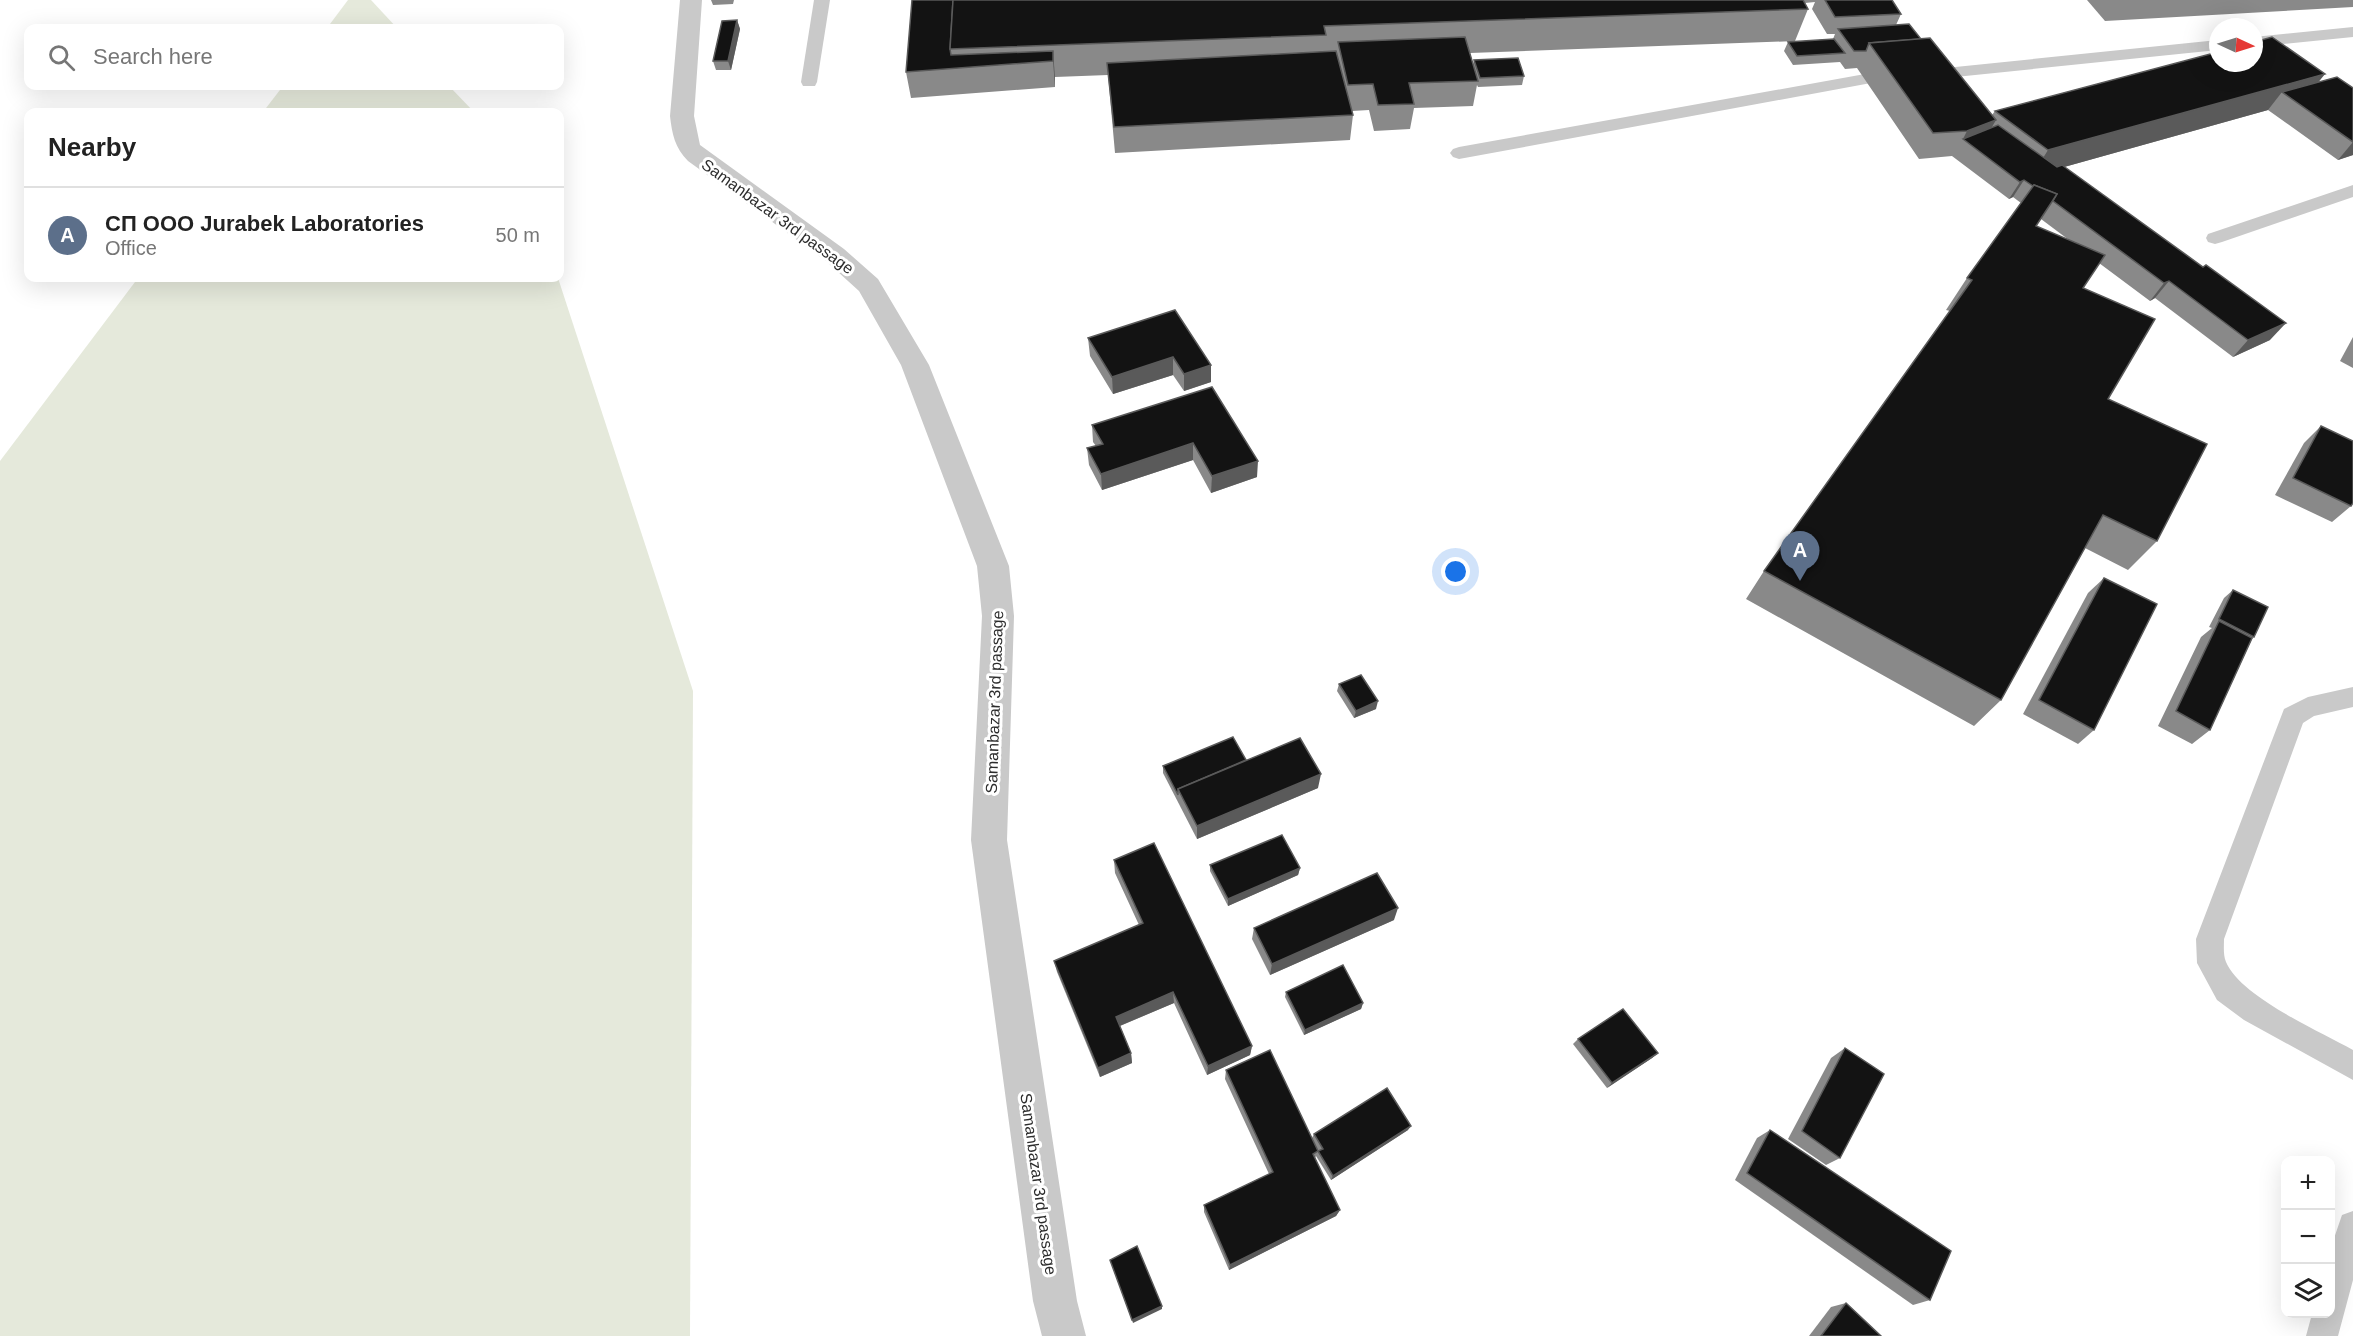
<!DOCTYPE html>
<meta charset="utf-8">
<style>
:root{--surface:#fff;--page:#f2f2f2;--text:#222;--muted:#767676;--line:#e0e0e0;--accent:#0b8043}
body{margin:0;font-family:Arial,sans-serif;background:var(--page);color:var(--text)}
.controls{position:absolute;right:18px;bottom:18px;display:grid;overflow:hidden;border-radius:12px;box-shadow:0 6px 24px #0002}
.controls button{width:54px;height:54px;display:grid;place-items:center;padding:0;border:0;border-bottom:2px solid var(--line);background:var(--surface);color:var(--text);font:30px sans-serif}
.compass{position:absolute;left:2209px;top:18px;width:54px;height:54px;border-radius:50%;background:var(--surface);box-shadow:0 6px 24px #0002;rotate:94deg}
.you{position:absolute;left:1456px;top:572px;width:21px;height:21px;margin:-15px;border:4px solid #fff;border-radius:50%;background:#1a73e8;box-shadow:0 0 0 9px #1a73e833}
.badge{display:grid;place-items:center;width:39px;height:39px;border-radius:50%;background:var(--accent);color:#fff;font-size:20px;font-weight:700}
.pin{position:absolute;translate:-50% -50px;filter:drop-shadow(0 2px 3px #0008)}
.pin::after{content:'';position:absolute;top:32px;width:21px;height:18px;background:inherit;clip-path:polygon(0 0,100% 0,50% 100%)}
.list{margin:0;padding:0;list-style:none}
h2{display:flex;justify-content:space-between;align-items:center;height:78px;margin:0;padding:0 24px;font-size:26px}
h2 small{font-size:20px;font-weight:400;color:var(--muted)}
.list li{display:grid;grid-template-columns:39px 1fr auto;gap:18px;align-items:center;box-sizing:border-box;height:96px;padding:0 24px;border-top:2px solid var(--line)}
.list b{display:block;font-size:22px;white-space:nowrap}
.list p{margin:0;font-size:20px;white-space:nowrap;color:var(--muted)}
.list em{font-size:20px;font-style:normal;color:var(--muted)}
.icon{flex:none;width:33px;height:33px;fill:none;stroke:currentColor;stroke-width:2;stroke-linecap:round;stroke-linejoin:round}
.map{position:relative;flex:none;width:2353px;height:1336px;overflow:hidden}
.search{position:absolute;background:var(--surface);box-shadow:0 6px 24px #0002;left:24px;top:24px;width:540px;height:66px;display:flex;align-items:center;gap:15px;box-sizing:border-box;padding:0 21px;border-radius:12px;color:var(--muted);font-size:22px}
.panel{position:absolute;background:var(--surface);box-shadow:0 6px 24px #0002;left:24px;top:108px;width:540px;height:174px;border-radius:12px}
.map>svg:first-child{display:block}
</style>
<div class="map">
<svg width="2353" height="1336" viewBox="0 0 2353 1336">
<rect width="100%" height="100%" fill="#fff"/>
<g fill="#e5e9db">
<polygon points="348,0 371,0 397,28 327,28"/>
<polygon points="283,86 449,86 474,112 263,112"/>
<polygon points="138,278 558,278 693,691 690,1336 0,1336 0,461"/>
</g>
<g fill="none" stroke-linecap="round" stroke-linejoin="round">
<g fill="#c9c9c9" fill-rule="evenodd">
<polygon points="814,0 830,0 817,82 815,86 803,86 801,82"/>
<polygon points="2353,27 2353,37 2254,47 2254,37"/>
<polygon points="2218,40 2218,50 1926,80 1918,75 1926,70"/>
<polygon points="1865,74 1871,75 1873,79 1871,83 1459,159 1453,157 1450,153 1453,149 1459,147"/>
<polygon points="2353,185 2353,197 2222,242 2215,244 2208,242 2206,238 2208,234"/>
<path d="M2353,687V707L2314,716L2303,723L2224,939C2224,946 2223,955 2226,962C2241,997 2319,1031 2353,1050V1080L2244,1020L2217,1000L2197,963L2196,939L2284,709L2308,697Z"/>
<polygon points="2353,1211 2353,1280 2338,1336 2306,1336 2312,1314 2330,1314 2330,1250 2342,1215"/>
</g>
<path fill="#c9c9c9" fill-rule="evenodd" d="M680,0H702L694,116L700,145L844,249L878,279L929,365L1009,566L1014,616L1007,840L1077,1301L1086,1336H1042L1033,1301L971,840L982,616L977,566L901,365L859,291L826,261L688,161C675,148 672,134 670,116Z"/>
</g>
<g fill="#898989" fill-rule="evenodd">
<polygon points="711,0 734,0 733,4 713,5"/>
<path d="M912,0H1892L1901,14L1896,25L1921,39L1992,115L1995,111L2319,82L2353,88V155L2338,160L2268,110L2064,167L2270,340L2233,357L2155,298L2150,301L2099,263L2083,288L2108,399L2157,541L2128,570L2085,548L2001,700L1974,726L1746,599L1764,571L1950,311L1946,310L1967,278L2021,203L2013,197L2009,199L1952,156L1919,159L1857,68L1845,69L1840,62L1793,65L1784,51L1788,42L1833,39L1835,34H1827L1812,9L1815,2L1805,3L1808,9L1795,41L1470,53L1473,64L1474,60L1524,76L1522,85L1478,87L1477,85L1473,106L1414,108L1410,129L1374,131L1369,110L1352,111L1353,115L1350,140L1115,153L1108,75L1055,77V87L911,98L906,72ZM2041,219L2069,240L2036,226Z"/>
<polygon points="2087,0 2353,0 2353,7 2105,21"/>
<polygon points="737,20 740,29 731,70 716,70 713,61"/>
<polygon points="1175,310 1211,382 1184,391 1173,375 1113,394 1090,356 1088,338"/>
<polygon points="2353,337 2353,368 2340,361"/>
<polygon points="1212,387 1257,477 1211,493 1193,460 1102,490 1089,465 1087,448 1096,446 1093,442 1092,425"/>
<polygon points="2321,426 2351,506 2332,522 2275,495 2304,443"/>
<polygon points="2104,578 2094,730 2078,744 2023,714 2088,593"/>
<polygon points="2233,590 2254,637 2252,639 2210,730 2192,744 2158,726 2201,637 2212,628 2209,627 2224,598"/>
<polygon points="1339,684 1376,709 1354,718 1337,691"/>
<polygon points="1246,760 1318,788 1197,839 1163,773 1163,766"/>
<polygon points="1114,860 1252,1046 1250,1055 1207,1075 1174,1003 1120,1026 1131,1053 1132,1063 1100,1077 1057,972 1054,961 1139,925 1115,873"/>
<polygon points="1210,865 1300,868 1298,875 1228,906 1210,871"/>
<polygon points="1394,920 1270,975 1252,939 1254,928"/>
<polygon points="1286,992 1363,1003 1361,1009 1304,1035 1285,997"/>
<polygon points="1578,1039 1658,1053 1652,1058 1607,1088 1573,1044"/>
<polygon points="1845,1048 1840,1158 1826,1165 1788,1139 1831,1058"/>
<polygon points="1226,1070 1312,1138 1314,1134 1408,1130 1331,1180 1316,1156 1315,1158 1340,1210 1336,1216 1229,1270 1204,1212 1204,1205 1269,1174 1225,1079"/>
<polygon points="1770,1130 1930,1300 1913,1305 1735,1180 1757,1138"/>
<polygon points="1846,1303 1881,1336 1809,1336 1831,1307"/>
</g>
<g fill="#5a5a5a">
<polygon points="737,20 740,29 731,70 728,61"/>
<polygon points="1053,51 1055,77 1055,87 1053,61"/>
<polygon points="2325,74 2304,100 2282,92 2268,110 2032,176 2048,150"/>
<polygon points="1996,120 1981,146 1963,139 1967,131"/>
<polygon points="2353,142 2353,155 2338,160"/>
<polygon points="2024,180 2013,197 2009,199 2020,182"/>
<polygon points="2169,281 2155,298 2150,301 2164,283"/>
<polygon points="2286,323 2270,340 2233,357 2248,340"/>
<polygon points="1173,357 1173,375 1113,394 1112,377"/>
<polygon points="1211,365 1211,382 1184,391 1184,374"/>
<polygon points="1193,443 1193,460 1102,490 1101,474"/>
<polygon points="1258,461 1257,477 1211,493 1212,476"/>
<polygon points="1378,701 1376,709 1354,718 1356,711"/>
<polygon points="1321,774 1318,788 1197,839 1197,826"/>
<polygon points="1300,868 1298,875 1228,906 1228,899"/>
<polygon points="1398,908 1394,920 1270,975 1272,964"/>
<polygon points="1173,992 1174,1003 1117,1027 1116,1017"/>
<polygon points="1363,1003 1361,1009 1304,1035 1305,1030"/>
<polygon points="1252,1046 1250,1055 1207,1075 1208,1066"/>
<polygon points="1131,1053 1132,1063 1100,1077 1098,1068"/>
<polygon points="1658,1053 1652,1058 1607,1088 1612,1083"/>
<polygon points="1411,1126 1408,1130 1331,1180 1333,1176"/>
<polygon points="1340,1210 1336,1216 1229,1270 1230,1265"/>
<polygon points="1162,1306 1162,1309 1133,1323 1132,1320"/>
</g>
<g fill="#131313" stroke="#5a5a5a" stroke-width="1.5">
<polygon points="912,0 953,0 950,49 951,55 1053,51 1053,61 906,72"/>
<polygon points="953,0 1803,0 1808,9 1324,26 1326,35 950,49"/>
<polygon points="1825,0 1892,0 1901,14 1835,17"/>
<polygon points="737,20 728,61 713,61 722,21"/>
<polygon points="1909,24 1921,39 1869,43 1866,51 1854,51 1838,29"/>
<polygon points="1465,37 1478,81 1409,83 1414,104 1378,105 1373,84 1348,85 1338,42"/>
<polygon points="2272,37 2325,74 2048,150 1995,111 2218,52 2218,63 2254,63 2254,42"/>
<polygon points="1930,38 1996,120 1967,131 1933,133 1869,43"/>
<polygon points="1834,39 1845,53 1797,56 1788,42"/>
<polygon points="1336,51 1353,115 1114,127 1107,63"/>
<polygon points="1518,58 1524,76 1480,78 1474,60"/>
<polygon points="2337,77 2353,88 2353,142 2282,92"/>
<polygon points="1998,125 2057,167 2062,165 2203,267 2206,265 2286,323 2248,340 2169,281 2164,283 2053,201 2057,194 2034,185 2033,186 2024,180 2020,182 1963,139"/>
<polygon points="2034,185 2057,194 2036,226 2105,255 2083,288 2155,319 2108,399 2207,444 2157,541 2103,515 2001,700 1764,571 1972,280 1967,278"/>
<polygon points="1175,310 1211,365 1184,374 1173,357 1112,377 1088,338"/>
<polygon points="1212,387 1258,461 1212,476 1193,443 1101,474 1087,448 1103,444 1092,425"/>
<polygon points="2321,426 2353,441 2353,503 2351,506 2293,478"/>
<polygon points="2104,578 2157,604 2094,730 2039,700"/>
<polygon points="2233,590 2268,607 2254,637 2219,619"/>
<polygon points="2219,621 2252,638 2210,730 2176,711"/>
<polygon points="1361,675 1378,701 1356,711 1339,684"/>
<polygon points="1233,737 1246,760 1178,789 1178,795 1163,766"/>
<polygon points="1300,738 1321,774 1197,826 1178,789"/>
<polygon points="1282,835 1300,868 1228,899 1210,865"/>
<polygon points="1154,843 1252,1046 1208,1066 1173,992 1116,1017 1131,1053 1098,1068 1054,961 1143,923 1114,860"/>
<polygon points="1377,873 1398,908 1272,964 1254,928"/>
<polygon points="1343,965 1363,1003 1305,1030 1286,992"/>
<polygon points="1623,1009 1658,1053 1612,1083 1578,1039"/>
<polygon points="1845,1048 1884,1074 1840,1158 1802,1131"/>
<polygon points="1270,1050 1318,1151 1313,1154 1340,1210 1230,1265 1204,1205 1273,1172 1226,1070"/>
<polygon points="1387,1088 1411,1126 1333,1176 1318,1151 1323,1149 1314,1134"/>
<polygon points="1770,1130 1951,1251 1930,1300 1747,1173"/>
<polygon points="1137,1246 1162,1306 1132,1320 1110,1260"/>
<polygon points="1846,1303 1881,1336 1821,1336"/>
</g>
<g text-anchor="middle" stroke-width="6" stroke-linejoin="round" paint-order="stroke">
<g font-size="16" fill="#2c2c2c" stroke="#fff">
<text transform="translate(778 216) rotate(36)" y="6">Samanbazar 3rd passage</text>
<text transform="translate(994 702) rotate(-88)" y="6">Samanbazar 3rd passage</text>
<text transform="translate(1039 1184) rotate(82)" y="6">Samanbazar 3rd passage</text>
</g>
</g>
</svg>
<div class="controls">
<button>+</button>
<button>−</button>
<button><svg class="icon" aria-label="layers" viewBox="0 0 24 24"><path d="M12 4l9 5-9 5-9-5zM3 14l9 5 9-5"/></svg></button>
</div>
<svg class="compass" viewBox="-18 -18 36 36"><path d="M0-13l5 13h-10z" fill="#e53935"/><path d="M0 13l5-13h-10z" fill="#767676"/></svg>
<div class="you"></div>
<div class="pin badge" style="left:1800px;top:581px;background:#5c6f8a">A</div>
<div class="search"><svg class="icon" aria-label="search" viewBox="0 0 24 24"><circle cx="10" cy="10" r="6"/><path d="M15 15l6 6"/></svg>Search here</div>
<section class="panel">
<h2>Nearby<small></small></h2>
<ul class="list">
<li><span class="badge" style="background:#5c6f8a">A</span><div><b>СП ООО Jurabek Laboratories</b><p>Office</p></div><em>50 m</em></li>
</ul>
</section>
</div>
